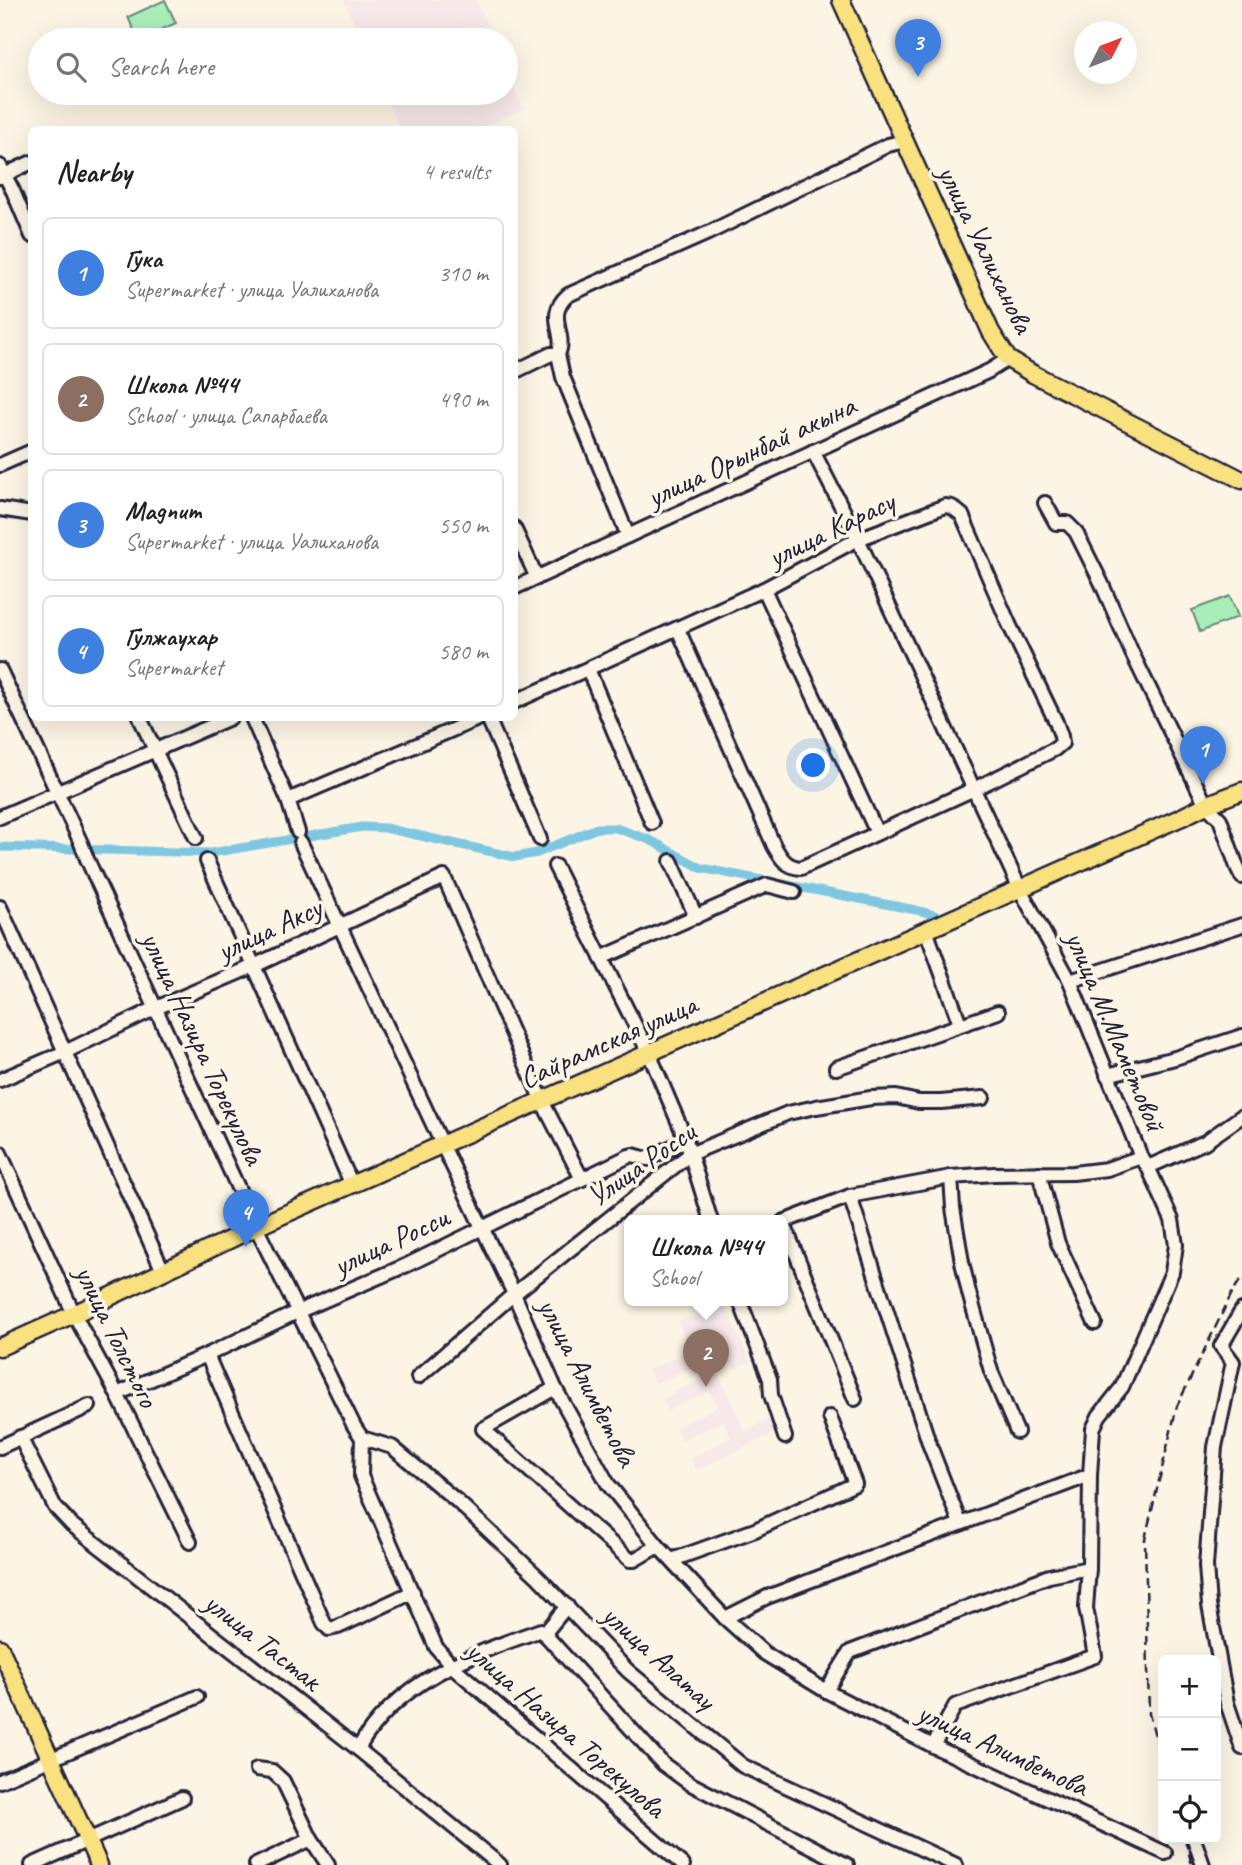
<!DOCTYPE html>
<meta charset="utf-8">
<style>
:root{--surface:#fff;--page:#f2f2f2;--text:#202124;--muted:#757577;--line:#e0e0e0;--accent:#0b8043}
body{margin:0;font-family:Caveat,sans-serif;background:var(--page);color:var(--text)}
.controls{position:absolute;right:21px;bottom:21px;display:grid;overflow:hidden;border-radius:10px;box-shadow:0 7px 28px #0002}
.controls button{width:63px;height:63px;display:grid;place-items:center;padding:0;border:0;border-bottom:2px solid var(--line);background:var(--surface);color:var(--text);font:35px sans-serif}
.compass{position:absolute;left:1074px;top:21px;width:63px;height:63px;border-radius:50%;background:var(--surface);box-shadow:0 7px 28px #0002;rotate:48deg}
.you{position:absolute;left:814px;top:766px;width:24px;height:24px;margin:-18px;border:5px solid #fff;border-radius:50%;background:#1a73e8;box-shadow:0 0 0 10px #1a73e833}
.badge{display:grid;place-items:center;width:46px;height:46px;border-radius:50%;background:var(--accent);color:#fff;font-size:23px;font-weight:700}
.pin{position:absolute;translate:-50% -58px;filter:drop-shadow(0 2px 4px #0008)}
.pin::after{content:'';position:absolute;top:37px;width:24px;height:21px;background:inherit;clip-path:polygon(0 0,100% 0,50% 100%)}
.popup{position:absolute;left:624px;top:1215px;width:164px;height:91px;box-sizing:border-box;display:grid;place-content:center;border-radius:10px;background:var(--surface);filter:drop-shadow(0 2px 5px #0005);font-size:23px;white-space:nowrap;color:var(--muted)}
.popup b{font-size:26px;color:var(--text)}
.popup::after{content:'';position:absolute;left:50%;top:100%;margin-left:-14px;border:14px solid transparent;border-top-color:var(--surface)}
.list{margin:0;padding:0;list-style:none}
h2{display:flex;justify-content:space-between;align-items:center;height:91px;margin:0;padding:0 28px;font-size:30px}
h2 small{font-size:23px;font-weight:400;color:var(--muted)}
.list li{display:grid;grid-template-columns:46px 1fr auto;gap:21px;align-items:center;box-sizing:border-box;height:112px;margin:0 14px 14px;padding:0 14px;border:2px solid var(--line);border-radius:10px}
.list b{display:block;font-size:26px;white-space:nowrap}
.list p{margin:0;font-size:23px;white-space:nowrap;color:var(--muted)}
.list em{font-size:23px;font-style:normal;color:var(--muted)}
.icon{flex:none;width:38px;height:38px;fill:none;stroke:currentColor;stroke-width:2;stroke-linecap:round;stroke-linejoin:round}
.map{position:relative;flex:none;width:1242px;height:1865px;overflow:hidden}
.search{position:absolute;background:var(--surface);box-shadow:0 7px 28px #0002;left:28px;top:28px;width:490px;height:77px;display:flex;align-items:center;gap:18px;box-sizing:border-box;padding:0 24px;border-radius:38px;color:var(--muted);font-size:26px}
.panel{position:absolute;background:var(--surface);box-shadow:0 7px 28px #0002;left:28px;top:126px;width:490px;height:595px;border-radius:10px}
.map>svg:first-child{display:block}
</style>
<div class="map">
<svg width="1242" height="1865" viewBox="0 0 1242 1865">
<rect width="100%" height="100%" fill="#fcf5e5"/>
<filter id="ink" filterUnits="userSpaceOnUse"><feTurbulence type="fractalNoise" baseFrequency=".0143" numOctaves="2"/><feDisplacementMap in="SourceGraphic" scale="14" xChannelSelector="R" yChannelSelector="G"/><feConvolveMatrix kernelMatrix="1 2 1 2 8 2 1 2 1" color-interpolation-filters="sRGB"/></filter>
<g filter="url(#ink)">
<g fill="#f7e8e9">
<polygon points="344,0 476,0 493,40 361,40"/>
<polygon points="506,70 523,109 476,129 400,129 384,93 506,93"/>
<polygon points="722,1301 750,1361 734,1369 729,1360 715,1367 745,1431 770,1419 776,1432 696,1470 690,1458 731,1438 723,1421 681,1440 675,1428 717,1407 709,1391 668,1411 662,1399 704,1378 698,1364 655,1384 649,1370 691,1350 678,1322"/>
</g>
<g fill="#a9eeb9" stroke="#66887a" stroke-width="2">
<polygon points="165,0 176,23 138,40 128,17"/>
<polygon points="1230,596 1238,617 1200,632 1192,610"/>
</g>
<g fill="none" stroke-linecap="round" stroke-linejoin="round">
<polyline stroke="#7fc7e0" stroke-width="9" points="0,847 211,853 362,827 385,828 515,857 537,853 597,828 616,828 650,840 701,868 916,910 935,915"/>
<g stroke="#22223b" stroke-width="18">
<g id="minor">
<polyline points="0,166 13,191 32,236"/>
<polyline points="0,177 32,162"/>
<path d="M558,354C568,334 544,316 568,295L708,233L888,145L904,141"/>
<polyline points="514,372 551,354 558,354 563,377 628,536"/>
<polyline points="813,451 858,539 1020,889 1070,981 1141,1157 1148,1167 1172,1220 1176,1245 1172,1272 1122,1387 1099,1416 1093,1429 1090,1475 1089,1568 1086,1608 1095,1656 955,1706 933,1746"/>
<polyline points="0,465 32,451"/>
<polyline points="1045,503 1056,523 1067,523 1076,532 1101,582 1132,653 1206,805 1220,819 1237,867 1242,877"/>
<polyline points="0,509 32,514"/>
<polyline points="514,528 537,578"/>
<polyline points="514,588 989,371 1008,359"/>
<polyline points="764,589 877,833"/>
<polyline points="588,669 652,823"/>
<polyline points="0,670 81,843 87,859 256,1227 354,1426 362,1438 361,1476 436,1647 451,1665 683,1865"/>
<path d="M514,702L764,589L858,539L945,506L952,507L962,515L1009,624L1056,722L1061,736L1062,743L1055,749L974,789L801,868C786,867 781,858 774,846L678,629"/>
<polyline points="140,718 196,838"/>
<polyline points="252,718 288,800 298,832"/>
<polyline points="488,718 540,839"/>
<polyline points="288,800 480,718"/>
<polyline points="0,817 230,718"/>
<polyline points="301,843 442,1144 514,1294 555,1388 608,1484 658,1546 725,1618 764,1653 826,1691 933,1746 1165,1853"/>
<polyline points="207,861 352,1185"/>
<polyline points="671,861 696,917"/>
<polyline points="555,866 649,1053 686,1140 711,1221"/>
<polyline points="0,907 163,1271"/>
<polyline points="926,930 960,1024"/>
<polyline points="601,958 767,885 794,892"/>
<polyline points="1070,981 1242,925"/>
<polyline points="836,1068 998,1012"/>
<polyline points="1107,1075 1175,1058 1242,1036"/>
<polyline points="0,1080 65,1052 156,1008 254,966 444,877 542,1101 582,1179"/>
<polyline points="0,1153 74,1314 117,1394 190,1542"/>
<polyline points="1148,1167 1205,1142 1242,1116"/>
<polyline points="1039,1173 1058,1243 1095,1323"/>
<polyline points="951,1177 953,1208 962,1262 969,1293 991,1371 1017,1432"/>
<polyline points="850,1196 930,1446 960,1523"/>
<polyline points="783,1222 850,1196 951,1177 994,1174 1073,1173 1107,1169 1141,1157"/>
<polyline points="783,1222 855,1399"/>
<polyline points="740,1301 770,1379 771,1395 785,1437"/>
<polyline points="1242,1310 1221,1346 1233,1362 1215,1447 1206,1566 1209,1605 1227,1703 1242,1748"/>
<polyline points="207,1355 324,1623 329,1629 338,1627 413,1592"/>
<polyline points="418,1377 514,1294 690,1154 788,1113 816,1107 871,1098 896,1097 919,1102 941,1102 983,1098"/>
<polyline points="555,1388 483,1429 630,1560 634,1560 658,1546"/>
<polyline points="117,1394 207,1355 297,1312 407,1265 629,1156 633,1155 647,1159 686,1140"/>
<polyline points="20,1437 55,1507 72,1525 358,1749 500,1865"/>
<polyline points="362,1438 392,1447 457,1501 538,1577 628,1671 743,1766 956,1865"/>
<polyline points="0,1447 89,1406"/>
<polyline points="672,1560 755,1530 855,1484 830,1417"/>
<polyline points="725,1618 767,1597 1090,1475"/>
<polyline points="544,1634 567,1606"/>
<polyline points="826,1691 850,1652 1049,1576 1089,1568"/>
<path d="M358,1749C395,1682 471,1654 541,1630L663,1764L689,1783L847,1865"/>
<polyline points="257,1769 272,1771 283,1781 311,1839 328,1865"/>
<polyline points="0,1781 197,1697"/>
<polyline points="1194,1839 1203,1865"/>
<polyline points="32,1865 182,1798"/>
<polyline points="256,1865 311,1839"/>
</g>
</g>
<g stroke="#22223b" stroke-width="21">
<g id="major">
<polyline points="841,0 991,332 1008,359 1033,374 1242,480"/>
<polyline points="0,1347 74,1314 256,1227 1182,817 1206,805 1242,791"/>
<polyline points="0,1648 99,1865"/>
</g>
</g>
<use href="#minor" stroke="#fcf5e5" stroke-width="12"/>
<use href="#major" stroke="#fae180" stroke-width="16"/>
<g stroke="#22223b" stroke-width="2.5" stroke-dasharray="10 5" stroke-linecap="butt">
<polyline points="1163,1764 1149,1714 1145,1539 1177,1406 1233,1291 1242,1278"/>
<polyline points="1185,1839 1192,1865"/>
</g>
</g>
</g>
<g text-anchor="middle" stroke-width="7" stroke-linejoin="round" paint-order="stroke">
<g font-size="30" fill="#22223b" stroke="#fcf5e5">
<text transform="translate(986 249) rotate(64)" y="10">улица Уалиханова</text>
<text transform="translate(751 451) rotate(-25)" y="10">улица Орынбай акына</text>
<text transform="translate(831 529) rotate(-26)" y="10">улица Карасу</text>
<text transform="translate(269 929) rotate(-25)" y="10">улица Аксу</text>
<text transform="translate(1116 1031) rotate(67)" y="10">улица М.Маметовой</text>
<text transform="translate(608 1041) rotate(-24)" y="10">Сайрамская улица</text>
<text transform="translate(203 1048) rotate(65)" y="10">улица Назира Торекулова</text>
<text transform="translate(641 1164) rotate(-35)" y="10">Улица Росси</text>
<text transform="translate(391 1241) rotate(-25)" y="10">улица Росси</text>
<text transform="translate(117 1336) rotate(64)" y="10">улица Толстого</text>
<text transform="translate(588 1382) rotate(63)" y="10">улица Алимбетова</text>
<text transform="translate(263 1641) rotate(38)" y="10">улица Тастак</text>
<text transform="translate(659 1657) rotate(42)" y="10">улица Алатау</text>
<text transform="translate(566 1729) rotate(41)" y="10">улица Назира Торекулова</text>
<text transform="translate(1003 1749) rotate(25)" y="10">улица Алимбетова</text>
</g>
</g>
</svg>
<div class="controls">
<button>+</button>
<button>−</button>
<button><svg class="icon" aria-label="locate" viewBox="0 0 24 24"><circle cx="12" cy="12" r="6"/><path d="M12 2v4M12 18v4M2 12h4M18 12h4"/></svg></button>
</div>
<svg class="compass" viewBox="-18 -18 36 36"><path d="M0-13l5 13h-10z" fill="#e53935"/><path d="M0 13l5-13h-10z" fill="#757577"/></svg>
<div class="you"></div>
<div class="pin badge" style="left:1203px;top:784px;background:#3f7fe0">1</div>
<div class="pin badge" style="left:706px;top:1387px;background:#8d6e63">2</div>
<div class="popup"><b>Школа №44</b>School</div>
<div class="pin badge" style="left:918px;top:77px;background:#3f7fe0">3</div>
<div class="pin badge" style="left:246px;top:1247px;background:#3f7fe0">4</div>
<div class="search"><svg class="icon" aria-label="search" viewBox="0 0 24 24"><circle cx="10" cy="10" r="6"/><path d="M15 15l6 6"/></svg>Search here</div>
<section class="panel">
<h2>Nearby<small>4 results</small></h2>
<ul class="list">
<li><span class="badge" style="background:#3f7fe0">1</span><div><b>Гука</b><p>Supermarket · улица Уалиханова</p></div><em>310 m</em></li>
<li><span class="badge" style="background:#8d6e63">2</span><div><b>Школа №44</b><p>School · улица Сапарбаева</p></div><em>490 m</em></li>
<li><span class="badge" style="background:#3f7fe0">3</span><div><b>Magnum</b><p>Supermarket · улица Уалиханова</p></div><em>550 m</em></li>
<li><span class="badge" style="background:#3f7fe0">4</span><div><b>Гулжаухар</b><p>Supermarket</p></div><em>580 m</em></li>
</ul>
</section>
</div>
